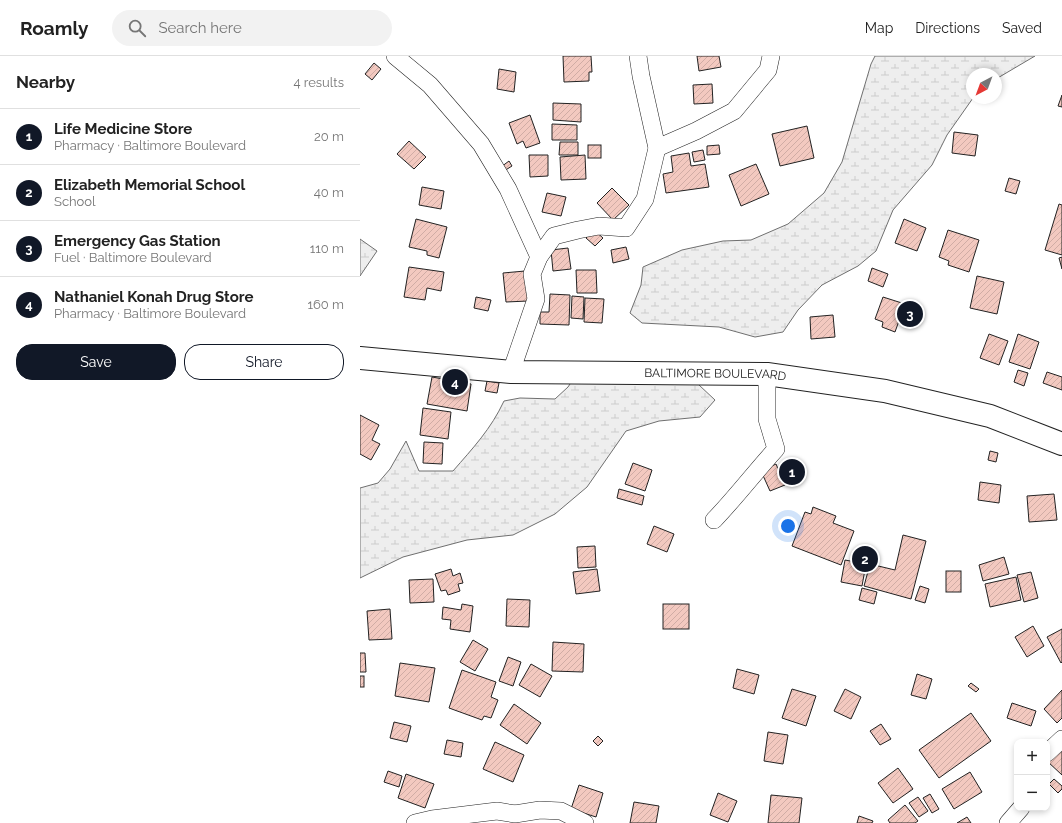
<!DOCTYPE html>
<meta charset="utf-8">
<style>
:root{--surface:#fff;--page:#f2f2f2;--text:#222;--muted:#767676;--line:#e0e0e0;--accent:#111827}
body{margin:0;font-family:Raleway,sans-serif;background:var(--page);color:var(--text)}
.controls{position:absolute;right:12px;bottom:12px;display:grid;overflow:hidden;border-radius:8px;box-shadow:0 2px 6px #0003}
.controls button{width:36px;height:36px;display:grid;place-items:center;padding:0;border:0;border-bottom:1px solid var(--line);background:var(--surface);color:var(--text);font:20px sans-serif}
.compass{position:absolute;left:606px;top:12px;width:36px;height:36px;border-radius:50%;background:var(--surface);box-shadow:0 2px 6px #0003;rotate:221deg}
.you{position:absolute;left:428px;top:470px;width:14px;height:14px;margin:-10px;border:3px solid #fff;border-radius:50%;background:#1a73e8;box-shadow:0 0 0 6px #1a73e833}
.badge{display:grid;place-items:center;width:26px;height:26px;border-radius:50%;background:var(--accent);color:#fff;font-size:13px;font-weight:700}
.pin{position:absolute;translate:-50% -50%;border:2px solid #fff;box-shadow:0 1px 4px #0006}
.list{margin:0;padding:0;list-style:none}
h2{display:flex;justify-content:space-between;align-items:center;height:52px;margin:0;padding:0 16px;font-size:17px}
h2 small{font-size:13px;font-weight:400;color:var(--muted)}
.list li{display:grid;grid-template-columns:26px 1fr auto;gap:12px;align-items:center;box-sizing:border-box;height:56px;padding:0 16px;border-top:1px solid var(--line)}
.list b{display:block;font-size:15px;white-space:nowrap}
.list p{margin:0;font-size:13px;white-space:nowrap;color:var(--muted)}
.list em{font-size:13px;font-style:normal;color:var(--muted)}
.actions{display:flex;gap:8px;padding:12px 16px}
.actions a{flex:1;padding:9px 0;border:1px solid var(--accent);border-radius:16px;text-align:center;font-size:14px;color:var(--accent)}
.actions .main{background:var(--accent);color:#fff}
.icon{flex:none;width:22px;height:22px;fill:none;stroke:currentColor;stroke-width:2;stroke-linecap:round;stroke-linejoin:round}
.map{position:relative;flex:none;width:702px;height:767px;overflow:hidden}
header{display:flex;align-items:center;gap:24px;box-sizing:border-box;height:56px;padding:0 20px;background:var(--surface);border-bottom:1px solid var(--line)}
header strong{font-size:19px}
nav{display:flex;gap:22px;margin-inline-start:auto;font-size:14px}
.search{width:280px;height:36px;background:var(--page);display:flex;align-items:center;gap:10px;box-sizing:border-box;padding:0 14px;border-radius:22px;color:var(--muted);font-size:15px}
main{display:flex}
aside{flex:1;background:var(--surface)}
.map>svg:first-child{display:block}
</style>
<header>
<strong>Roamly</strong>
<div class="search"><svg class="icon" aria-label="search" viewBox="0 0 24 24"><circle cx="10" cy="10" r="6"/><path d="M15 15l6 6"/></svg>Search here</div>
<nav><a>Map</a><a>Directions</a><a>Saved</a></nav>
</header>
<main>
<aside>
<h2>Nearby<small>4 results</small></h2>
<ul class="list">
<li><span class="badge">1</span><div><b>Life Medicine Store</b><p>Pharmacy · Baltimore Boulevard</p></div><em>20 m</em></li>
<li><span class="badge">2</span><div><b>Elizabeth Memorial School</b><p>School</p></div><em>40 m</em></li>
<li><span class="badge">3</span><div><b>Emergency Gas Station</b><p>Fuel · Baltimore Boulevard</p></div><em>110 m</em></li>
<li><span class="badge">4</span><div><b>Nathaniel Konah Drug Store</b><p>Pharmacy · Baltimore Boulevard</p></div><em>160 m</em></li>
</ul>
<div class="actions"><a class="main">Save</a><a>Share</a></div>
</aside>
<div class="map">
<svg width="702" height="767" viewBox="0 0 702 767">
<defs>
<pattern id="wetland-marsh" width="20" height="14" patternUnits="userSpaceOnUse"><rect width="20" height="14" fill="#eee"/><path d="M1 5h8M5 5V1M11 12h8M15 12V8" fill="none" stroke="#ccc"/></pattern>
<pattern id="building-hatch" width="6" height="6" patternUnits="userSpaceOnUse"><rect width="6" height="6" fill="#f3c9c0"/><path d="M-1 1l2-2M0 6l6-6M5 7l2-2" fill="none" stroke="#d0aca5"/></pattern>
</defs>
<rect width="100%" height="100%" fill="#fff"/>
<g fill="url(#wetland-marsh)" stroke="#6f6f6f">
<polygon points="515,0 675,0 636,23 636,18 612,18 612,42 613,42 587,79 572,109 533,154 516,195 498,210 462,229 438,254 423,276 395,281 359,271 282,267 270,257 281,229 283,211 322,194 363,185 391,184 428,168 464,137 482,106 511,8"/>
<polygon points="0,183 17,195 0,220"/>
<path d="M222,310L323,314L355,344L340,361L299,365L266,375L227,431L195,458L153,479L107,484L43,501L0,522V432L18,427L30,413L46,385L59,415H93C113,392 131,373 144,345L160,342L195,343L208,331Z"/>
</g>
<g fill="url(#building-hatch)" stroke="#222">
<polygon points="203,0 231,0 232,16 229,16 229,25 204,26"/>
<polygon points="337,0 359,0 361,11 339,15"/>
<polygon points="14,7 21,13 12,24 5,18"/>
<polygon points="139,13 156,16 154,36 137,33"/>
<polygon points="352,28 353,47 334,48 333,29"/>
<polygon points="702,39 702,51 698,50"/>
<polygon points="193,47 221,48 221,66 193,64"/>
<polygon points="170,59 180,87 166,92 163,85 157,88 149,67"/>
<polygon points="192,68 217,69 217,84 192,84"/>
<polygon points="447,70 454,102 420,110 412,78"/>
<polygon points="594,76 618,79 615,100 592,97"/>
<polygon points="49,85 66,101 54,113 37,98"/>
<polygon points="200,86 218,86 218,99 199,99"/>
<rect x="228" y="89" width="13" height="13"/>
<polygon points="359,89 360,98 347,99 347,90"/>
<polygon points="343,94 345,104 334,106 332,96"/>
<polygon points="329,97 331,110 345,108 349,131 306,137 303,118 313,116 311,100"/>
<polygon points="169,99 188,99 188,120 170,121"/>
<polygon points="225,99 226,123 201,124 200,101"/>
<polygon points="149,105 152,110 144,115 141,111"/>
<polygon points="396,108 409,138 381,150 369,119"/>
<polygon points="649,122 660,125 656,138 645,135"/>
<polygon points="62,131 84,135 81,153 59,149"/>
<polygon points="252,132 269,149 253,164 237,147"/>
<polygon points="187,137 206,141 201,160 182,156"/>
<polygon points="699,148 702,149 702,199 685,194"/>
<polygon points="56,163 87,171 79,202 67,199 67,195 49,191"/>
<polygon points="544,163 566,172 557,195 535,187"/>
<polygon points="234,174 243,182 235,190 226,182"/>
<polygon points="588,174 619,184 609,216 588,209 589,205 579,201"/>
<polygon points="266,191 269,203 253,207 251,194"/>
<polygon points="208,192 211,213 193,215 191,194"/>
<polygon points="702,201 702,213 699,202"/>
<polygon points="49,211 84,216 81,235 67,232 65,244 44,241"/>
<polygon points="512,212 528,218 523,231 508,225"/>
<polygon points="216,214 236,214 237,237 217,237"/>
<polygon points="165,215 168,245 146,246 143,217"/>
<polygon points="617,220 644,226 637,258 610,252"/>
<polygon points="190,238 210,239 209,269 180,268 180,256 189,256"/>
<polygon points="212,240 224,241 223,263 211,262"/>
<polygon points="116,241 131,244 128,255 114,252"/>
<polygon points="523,241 545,248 535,276 522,271 523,266 515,263"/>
<polygon points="225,242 244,243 242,267 224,266"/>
<polygon points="473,259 475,281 451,283 450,261"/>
<polygon points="629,278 648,285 639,309 620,302"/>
<polygon points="658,278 679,286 670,313 649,306"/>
<polygon points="658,314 668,317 664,330 654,326"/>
<polygon points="687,316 702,321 702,334 683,327"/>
<polygon points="72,321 111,328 107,355 67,348"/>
<polygon points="127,325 139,327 137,337 125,335"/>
<polygon points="63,352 91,356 88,383 60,379"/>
<polygon points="0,359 19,369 12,384 20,388 11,404 0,398"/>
<polygon points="64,386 83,387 82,408 63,407"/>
<polygon points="630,395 638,397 636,406 628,404"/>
<polygon points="273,407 292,414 285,435 265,428"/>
<polygon points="416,408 425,429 410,435 401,415"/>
<polygon points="620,426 641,429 639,447 618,444"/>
<polygon points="259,433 284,440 282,449 257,442"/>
<polygon points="694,438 697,464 669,466 667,440"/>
<polygon points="453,451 476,460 473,467 494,475 481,509 432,490 445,456 451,458"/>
<polygon points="294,470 314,478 307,496 287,488"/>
<polygon points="543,479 566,485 551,543 504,530 510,508 535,514"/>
<polygon points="235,490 236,511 218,512 217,491"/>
<polygon points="644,501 649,518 623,525 619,509"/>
<polygon points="485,504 506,508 502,530 481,526"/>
<polygon points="91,513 93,520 100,517 103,527 98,528 100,535 88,539 86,534 81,535 75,518"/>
<polygon points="237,513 240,535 216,538 213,516"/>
<rect x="586" y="515" width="15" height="21"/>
<polygon points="671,516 678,542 664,546 657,519"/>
<polygon points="656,521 661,544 630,551 625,528"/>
<polygon points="73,523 74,546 50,547 49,524"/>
<polygon points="560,530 569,533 565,547 555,544"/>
<polygon points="502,532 517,536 514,548 499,544"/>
<polygon points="147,543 170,544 169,571 146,570"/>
<polygon points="102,548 113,550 110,576 90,573 91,564 82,563 83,551 101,554"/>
<rect x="303" y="548" width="26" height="25"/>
<polygon points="30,553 32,583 9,584 7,555"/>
<polygon points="673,570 684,590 667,601 655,581"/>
<polygon points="702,573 702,606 701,607 687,581"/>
<polygon points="113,584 128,593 115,615 100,606"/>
<polygon points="193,586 224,588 223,616 192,615"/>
<polygon points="0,597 5,597 6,616 0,616"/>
<polygon points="148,601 161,606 153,630 139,625"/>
<polygon points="40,607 75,612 69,646 35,640"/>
<polygon points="171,608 192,620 180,641 159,629"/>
<polygon points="377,613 399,619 394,638 373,632"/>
<polygon points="102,614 136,626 131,641 138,644 131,662 124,660 122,664 89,652"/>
<polygon points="557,618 572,623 566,643 551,639"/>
<rect x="0" y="620" width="4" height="11"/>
<polygon points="611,627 619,633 616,636 608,630"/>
<polygon points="432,633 456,640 446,670 422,662"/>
<polygon points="485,633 501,641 491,663 474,655"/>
<polygon points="702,634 702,662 697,667 684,653"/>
<polygon points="652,647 676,655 671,670 647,662"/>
<polygon points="154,648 181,667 167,688 140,669"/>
<polygon points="611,657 631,685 579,722 559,694"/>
<polygon points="34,666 51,670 47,686 30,682"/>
<polygon points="521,668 531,683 520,689 510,675"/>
<polygon points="408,676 428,679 423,708 404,705"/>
<polygon points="238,680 243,685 238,690 233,685"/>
<polygon points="87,684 103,687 101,701 84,698"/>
<polygon points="135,686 164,699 153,726 123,713"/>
<polygon points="702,689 702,719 687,705"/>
<polygon points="538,712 553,733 533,747 518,727"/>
<polygon points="28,715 42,720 39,731 24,726"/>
<polygon points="610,716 622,736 594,753 582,733"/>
<polygon points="46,718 74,728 65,752 38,742"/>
<polygon points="694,723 702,730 702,733 698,737 689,728"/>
<polygon points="219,729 243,737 236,761 211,753"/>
<polygon points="358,737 377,745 368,766 350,759"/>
<polygon points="570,738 579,753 572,757 563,742"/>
<polygon points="411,739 442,742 439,767 408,767"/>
<polygon points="558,741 568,755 559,761 549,747"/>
<polygon points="274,746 299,750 296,767 270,767"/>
<polygon points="545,749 558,765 555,767 530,767 528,764"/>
<polygon points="499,760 513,765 512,767 497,767"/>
<polygon points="607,761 611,767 597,767"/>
</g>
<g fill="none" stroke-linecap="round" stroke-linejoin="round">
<g stroke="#222" stroke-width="18">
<g id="minor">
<polyline points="35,0 70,29 121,88 148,133 179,201"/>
<polyline points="297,92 336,75 374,55 408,14 411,0"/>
<polyline points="151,316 176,243 172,218 179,201 194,180 218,174 239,170 266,172 285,143 297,92 281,20 278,0"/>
<path d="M354,464C376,441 395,416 416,393L407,363V318"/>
<polyline points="687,697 702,683"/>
<polyline points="55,767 72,763 137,755 155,758 180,754 201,755 225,767"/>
<polyline points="648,767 661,752"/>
</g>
</g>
<g stroke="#222" stroke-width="24">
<g id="highway">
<path id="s1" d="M0,302L151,316L407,318L525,335L630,360L702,388"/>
</g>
</g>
<use href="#minor" stroke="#fff" stroke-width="17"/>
<use href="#highway" stroke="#fff" stroke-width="22"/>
</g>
<g text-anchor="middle" stroke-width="3" stroke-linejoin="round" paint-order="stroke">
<g font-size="12" fill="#222" stroke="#fff">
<text dy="4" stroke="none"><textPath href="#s1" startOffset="356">BALTIMORE BOULEVARD</textPath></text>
</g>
</g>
</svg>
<div class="controls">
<button>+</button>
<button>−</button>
</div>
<svg class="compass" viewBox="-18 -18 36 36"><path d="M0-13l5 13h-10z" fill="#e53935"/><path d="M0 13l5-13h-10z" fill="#767676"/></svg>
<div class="you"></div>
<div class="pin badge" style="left:432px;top:416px">1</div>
<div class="pin badge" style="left:505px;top:503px">2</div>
<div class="pin badge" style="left:550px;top:258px">3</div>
<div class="pin badge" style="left:95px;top:326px">4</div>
</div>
</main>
